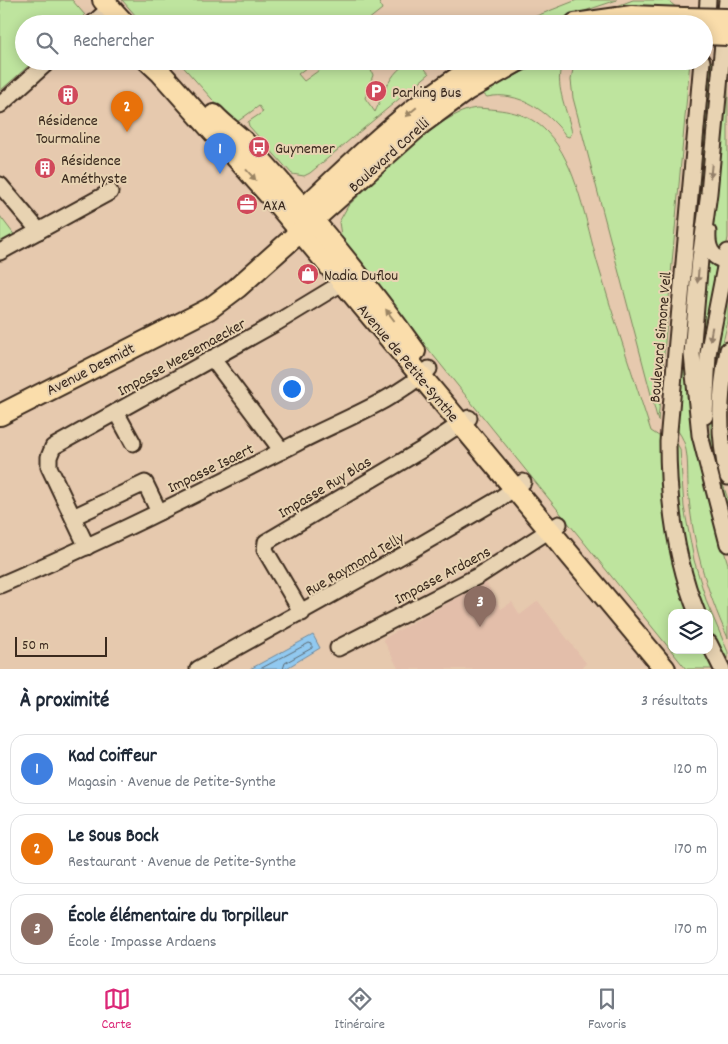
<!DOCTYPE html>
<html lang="fr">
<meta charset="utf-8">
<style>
:root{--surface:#fff;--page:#f2f2f3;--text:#1f2937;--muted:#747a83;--line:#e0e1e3;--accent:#db2777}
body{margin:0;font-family:Dekko,sans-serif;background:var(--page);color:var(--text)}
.controls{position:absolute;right:15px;bottom:15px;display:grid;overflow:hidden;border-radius:10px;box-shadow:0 2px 12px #0003}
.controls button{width:45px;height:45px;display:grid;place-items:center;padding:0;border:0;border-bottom:1px solid var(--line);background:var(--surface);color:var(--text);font:25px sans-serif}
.scale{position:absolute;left:15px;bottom:12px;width:92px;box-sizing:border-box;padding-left:5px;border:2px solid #3b2a1e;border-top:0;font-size:14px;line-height:18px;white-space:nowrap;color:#3b2a1e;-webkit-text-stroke:4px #e8d3b2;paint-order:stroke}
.you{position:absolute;left:291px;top:388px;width:18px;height:18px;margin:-12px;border:4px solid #fff;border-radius:50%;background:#1a73e8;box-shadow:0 0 0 8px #1a73e833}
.badge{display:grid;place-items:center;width:32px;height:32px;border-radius:50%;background:var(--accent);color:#fff;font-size:16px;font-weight:700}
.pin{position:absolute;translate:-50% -41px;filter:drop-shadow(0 1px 2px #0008)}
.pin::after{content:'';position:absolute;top:26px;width:18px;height:15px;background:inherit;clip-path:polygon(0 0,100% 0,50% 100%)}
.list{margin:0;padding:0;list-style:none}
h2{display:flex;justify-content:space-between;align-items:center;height:65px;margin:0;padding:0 20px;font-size:21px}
h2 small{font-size:16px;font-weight:400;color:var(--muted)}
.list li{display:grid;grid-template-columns:32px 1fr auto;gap:15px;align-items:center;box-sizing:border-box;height:70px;margin:0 10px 10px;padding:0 10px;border:1px solid var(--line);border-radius:15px}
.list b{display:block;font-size:19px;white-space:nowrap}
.list p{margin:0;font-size:16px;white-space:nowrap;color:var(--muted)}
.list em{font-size:16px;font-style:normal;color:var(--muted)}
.icon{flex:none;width:28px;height:28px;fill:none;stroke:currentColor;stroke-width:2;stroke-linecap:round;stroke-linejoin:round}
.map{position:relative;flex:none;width:728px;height:669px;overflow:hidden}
.search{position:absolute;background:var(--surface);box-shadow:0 2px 12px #0003;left:15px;right:15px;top:15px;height:55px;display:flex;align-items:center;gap:12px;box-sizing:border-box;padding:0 18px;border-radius:28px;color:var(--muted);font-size:19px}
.sheet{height:305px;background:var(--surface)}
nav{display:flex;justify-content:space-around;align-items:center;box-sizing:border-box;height:70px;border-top:1px solid var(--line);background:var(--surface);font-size:14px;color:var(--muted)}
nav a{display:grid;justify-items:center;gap:2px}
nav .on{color:var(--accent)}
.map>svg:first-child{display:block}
</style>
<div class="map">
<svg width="728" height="669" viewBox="0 0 728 669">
<rect width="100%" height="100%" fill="#e6c9ae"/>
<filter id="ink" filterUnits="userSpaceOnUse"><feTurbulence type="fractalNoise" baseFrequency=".02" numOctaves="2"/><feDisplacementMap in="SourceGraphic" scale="10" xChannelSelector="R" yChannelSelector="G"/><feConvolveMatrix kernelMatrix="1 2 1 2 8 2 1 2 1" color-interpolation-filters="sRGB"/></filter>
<g filter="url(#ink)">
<polygon fill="#e3beaa" points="486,582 501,609 512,602 520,615 538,601 586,663 581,669 396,669 398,668 383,639"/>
<g fill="#bee49e" stroke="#7c875e">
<polygon points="0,0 72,0 85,15 75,24 24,24 24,61 34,61 0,91"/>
<polygon points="122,0 378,0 382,9 363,24 143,24"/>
<polygon points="577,0 617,0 546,24 516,24"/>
<polygon points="633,0 668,0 681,12 585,18"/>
<polygon points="728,59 728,238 725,252 720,251 712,240"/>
<path d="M709,60L714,63L691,324L717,528L728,564V638C706,590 691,539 688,485C687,466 690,441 674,427Z"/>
<path d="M178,61H315L298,74L304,81L332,61H367L373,75L365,98L375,112C383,96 395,54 422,65L429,74L310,173L304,176L292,174L249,126L248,122L263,112L259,106L237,122L228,117Z"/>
<path d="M547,61H690L658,421L573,98L571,80L573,69L561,67C555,88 568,112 572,133L569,137L566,136C549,112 518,90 487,97L483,94L507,79Z"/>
<path d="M477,108C504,110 527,111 547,132C577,163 586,224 598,265C614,320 633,375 651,431L662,438L690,613H672V650H706L715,669H686L342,242L339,222L348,206C377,179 439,111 477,108Z"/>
<polygon points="0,216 22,245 0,257"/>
<polygon points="706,261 718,269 699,370 697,333"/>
<polygon points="728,270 728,321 720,355 720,476 728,499 728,522 712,452 708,401"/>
<polygon points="674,438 680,449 684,507 694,560 707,603 728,652 728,666 709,628 709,613 703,613 694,589 680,528"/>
</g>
<polygon fill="#91c9f0" stroke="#6f899c" points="313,635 320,648 285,669 250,669"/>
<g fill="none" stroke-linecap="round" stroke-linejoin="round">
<polyline stroke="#5d6a72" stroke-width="1" points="260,669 309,643 312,644 312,648 285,663 283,669"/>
<g stroke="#3b2a1e" stroke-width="19">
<g id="minor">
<polyline points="727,0 709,193 700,259 692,354 700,435 728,544"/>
<polyline points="92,24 110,8"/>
<polyline points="706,28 708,0"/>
<polyline points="0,105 49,61"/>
<polyline points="0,185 39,231"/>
<path d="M708,232C707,247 711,259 728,261"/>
<polyline points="0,252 110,192"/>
<path d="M728,350C719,393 717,434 728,477"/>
<polyline points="212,358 282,451"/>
<polyline points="116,412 133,443"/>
<polyline points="705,416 708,354 728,252"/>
<polyline points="73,517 145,483 159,512"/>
<polyline points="87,547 49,467 49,457 53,447 276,323 342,283"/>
<path d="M0,585C101,542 199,493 297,443C341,420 392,402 429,369"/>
<polyline points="302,613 265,550 266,542 423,449 469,418"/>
<path d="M697,613C675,558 668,500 668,442L702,61"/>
<polyline points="709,643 722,669"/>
<polyline points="338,648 480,575 559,524"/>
<polyline points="198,669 403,555 499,499 523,482"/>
</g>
</g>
<g stroke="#3b2a1e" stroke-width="24">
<g id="major">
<polyline points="103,0 125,24"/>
<polyline points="575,24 632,16 683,18"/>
<polyline points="148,61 161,73 280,207 665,669"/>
<path d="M214,115C226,128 240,136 251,149C309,213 365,281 415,351"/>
<path d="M294,218C353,161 413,102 485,61"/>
<polyline points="0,415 209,309 237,288 422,123 467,90 518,61"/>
</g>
</g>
<use href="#minor" stroke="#e8d3b2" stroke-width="15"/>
<use href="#major" stroke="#faddab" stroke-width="20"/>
<g stroke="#3b2a1e" stroke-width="24" stroke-linecap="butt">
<g id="major-bridge">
<polyline points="683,18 728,19"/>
<polyline points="704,34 728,35"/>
</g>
</g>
<use href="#major-bridge" stroke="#faddab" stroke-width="20"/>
</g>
<defs><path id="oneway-solid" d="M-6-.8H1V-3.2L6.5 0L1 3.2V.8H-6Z" transform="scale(1.25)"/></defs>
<g fill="#9a8464">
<use href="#oneway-solid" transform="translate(411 112) rotate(140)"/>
<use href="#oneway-solid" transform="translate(251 175) rotate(48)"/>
<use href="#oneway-solid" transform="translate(390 315) rotate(-127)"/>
</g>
<g fill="#927e68">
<use href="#oneway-solid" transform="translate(711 171) rotate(96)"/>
<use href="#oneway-solid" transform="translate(698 276) rotate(95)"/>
<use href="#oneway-solid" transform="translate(711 334) rotate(100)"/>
</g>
</g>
<defs>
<g id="parking-disc" transform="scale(1.125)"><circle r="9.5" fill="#d1495b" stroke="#e8d3b2"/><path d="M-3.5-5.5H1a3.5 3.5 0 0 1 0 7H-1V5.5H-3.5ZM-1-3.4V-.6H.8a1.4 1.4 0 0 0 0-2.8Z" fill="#fff"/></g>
<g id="building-disc" transform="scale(1.125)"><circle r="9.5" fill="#d1495b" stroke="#e8d3b2"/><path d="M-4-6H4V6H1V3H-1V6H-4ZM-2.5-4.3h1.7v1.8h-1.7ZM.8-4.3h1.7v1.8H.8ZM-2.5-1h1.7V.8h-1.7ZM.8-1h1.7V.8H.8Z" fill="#fff"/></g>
<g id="bus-disc" transform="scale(1.125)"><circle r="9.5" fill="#d1495b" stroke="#e8d3b2"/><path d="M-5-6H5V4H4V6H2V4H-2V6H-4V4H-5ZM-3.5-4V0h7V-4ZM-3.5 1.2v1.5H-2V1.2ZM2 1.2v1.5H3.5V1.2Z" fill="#fff"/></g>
<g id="office-disc" transform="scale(1.125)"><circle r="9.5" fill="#d1495b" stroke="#e8d3b2"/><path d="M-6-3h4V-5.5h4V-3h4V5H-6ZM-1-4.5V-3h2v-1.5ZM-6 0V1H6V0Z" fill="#fff"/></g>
<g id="shop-disc" transform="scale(1.125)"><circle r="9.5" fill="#d1495b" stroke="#e8d3b2"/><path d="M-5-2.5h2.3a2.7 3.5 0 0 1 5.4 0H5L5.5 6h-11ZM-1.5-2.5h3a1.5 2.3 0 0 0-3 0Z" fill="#fff"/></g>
</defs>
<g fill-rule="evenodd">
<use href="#parking-disc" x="376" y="91"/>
<use href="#building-disc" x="68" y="95"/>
<use href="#bus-disc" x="259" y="147"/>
<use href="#building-disc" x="45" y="168"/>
<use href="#office-disc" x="247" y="204"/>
<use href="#shop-disc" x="308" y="274"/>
</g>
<g text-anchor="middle" stroke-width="4" stroke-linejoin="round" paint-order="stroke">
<g font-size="16" fill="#3b2a1e" stroke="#e8d3b2" text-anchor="start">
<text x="392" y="97">Parking Bus</text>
<text x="68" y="125" text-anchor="middle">Résidence<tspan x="68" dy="18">Tourmaline</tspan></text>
<text x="275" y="153">Guynemer</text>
<text x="61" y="165">Résidence<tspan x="61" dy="18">Améthyste</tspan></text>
<text x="263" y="210">AXA</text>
<text x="324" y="280">Nadia Duflou</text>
</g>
<g font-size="16" fill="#3b2a1e" stroke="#e8d3b2">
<text transform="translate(388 154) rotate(-42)" y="6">Boulevard Corelli</text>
<text transform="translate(659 337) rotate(-85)" y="6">Boulevard Simone Veil</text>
<text transform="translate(181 356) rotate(-29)" y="6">Impasse Meesemaecker</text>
<text transform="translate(409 362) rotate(50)" y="6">Avenue de Petite-Synthe</text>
<text transform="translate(90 368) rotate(-27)" y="6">Avenue Desmidt</text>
<text transform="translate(210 467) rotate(-26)" y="6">Impasse Isaert</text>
<text transform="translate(324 486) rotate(-31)" y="6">Impasse Ruy Blas</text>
<text transform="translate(354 563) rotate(-30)" y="6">Rue Raymond Telly</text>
<text transform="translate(442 574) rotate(-28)" y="6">Impasse Ardaens</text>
</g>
</g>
</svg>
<div class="controls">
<button><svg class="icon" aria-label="layers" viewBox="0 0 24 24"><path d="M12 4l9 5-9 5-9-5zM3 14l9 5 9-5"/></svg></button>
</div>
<div class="scale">50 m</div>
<div class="you"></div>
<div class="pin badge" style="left:220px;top:174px;background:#3f7fe0">1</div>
<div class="pin badge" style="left:127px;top:132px;background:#e8710a">2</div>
<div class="pin badge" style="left:480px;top:627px;background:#8d6e63">3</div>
<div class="search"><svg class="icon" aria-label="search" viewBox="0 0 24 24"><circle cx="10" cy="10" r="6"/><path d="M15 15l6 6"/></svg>Rechercher</div>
</div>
<section class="sheet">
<h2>À proximité<small>3 résultats</small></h2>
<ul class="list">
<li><span class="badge" style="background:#3f7fe0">1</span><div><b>Kad Coiffeur</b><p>Magasin · Avenue de Petite-Synthe</p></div><em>120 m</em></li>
<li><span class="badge" style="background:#e8710a">2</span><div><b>Le Sous Bock</b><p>Restaurant · Avenue de Petite-Synthe</p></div><em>170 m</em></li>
<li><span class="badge" style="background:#8d6e63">3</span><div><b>École élémentaire du Torpilleur</b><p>École · Impasse Ardaens</p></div><em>170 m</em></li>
</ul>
</section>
<nav>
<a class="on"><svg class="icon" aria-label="map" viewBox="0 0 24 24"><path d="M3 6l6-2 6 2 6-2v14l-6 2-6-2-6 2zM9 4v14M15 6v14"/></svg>Carte</a>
<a><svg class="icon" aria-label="directions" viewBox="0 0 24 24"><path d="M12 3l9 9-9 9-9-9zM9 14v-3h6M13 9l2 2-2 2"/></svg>Itinéraire</a>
<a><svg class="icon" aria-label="saved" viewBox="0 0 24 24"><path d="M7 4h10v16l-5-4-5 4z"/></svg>Favoris</a>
</nav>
